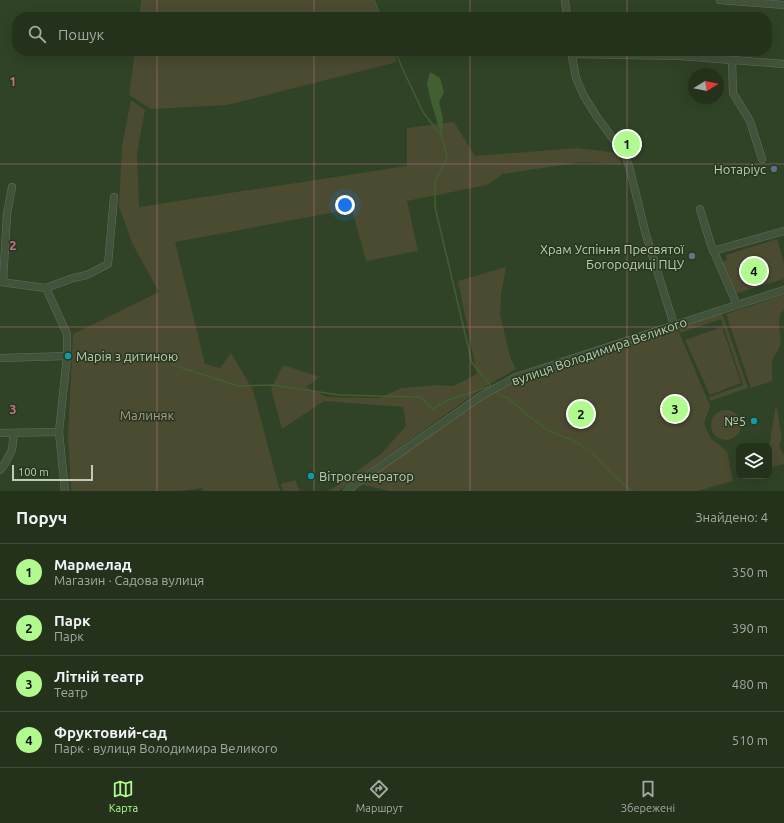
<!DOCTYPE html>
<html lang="uk">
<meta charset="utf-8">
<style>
:root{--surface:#24321c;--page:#303e29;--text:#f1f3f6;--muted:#a3aaa3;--line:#414d3b;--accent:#b1fa90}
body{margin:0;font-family:Ubuntu,sans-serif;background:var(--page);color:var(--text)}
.controls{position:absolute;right:12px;bottom:12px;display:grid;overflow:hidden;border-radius:8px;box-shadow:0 4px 16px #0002}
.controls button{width:36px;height:36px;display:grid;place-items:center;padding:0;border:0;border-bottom:1px solid var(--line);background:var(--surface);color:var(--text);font:20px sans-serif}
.compass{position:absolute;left:688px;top:68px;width:36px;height:36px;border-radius:50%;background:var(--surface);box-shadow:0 4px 16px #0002;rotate:80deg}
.scale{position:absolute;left:12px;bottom:10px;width:81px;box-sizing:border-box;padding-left:4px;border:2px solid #beccb8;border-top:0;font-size:11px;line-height:14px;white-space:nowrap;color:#beccb8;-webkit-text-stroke:3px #28381f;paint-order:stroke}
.you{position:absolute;left:345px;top:205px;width:14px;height:14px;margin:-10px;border:3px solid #fff;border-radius:50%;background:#1a73e8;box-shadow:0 0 0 6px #1a73e833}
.badge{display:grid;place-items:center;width:26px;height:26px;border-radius:50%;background:var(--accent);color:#111;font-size:13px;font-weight:700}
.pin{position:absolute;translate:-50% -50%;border:2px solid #fff;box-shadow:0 1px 4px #0006}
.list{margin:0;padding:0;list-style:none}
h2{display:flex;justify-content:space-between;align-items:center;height:52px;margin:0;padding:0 16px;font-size:17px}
h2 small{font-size:13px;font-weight:400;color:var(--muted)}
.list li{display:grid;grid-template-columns:26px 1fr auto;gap:12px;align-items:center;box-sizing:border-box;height:56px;padding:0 16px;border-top:1px solid var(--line)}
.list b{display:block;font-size:15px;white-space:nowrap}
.list p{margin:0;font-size:13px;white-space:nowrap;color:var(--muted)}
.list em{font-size:13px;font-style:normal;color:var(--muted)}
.icon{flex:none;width:22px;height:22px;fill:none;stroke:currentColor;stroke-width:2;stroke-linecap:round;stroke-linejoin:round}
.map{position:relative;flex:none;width:784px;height:491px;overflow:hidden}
.search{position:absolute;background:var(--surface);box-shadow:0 4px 16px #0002;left:12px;right:12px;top:12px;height:44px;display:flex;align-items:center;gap:10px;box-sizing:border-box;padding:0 14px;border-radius:16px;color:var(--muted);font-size:15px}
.sheet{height:276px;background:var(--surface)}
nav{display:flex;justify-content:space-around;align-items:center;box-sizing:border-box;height:56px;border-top:1px solid var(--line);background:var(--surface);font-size:11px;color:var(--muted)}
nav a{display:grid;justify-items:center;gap:2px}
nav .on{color:var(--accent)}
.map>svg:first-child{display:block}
</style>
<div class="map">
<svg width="784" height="491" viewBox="0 0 784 491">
<rect width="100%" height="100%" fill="#304326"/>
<g fill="#4a4b31">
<polygon points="141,0 373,0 380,17 139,17"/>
<polygon points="135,51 393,51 397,62 227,105 151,109 129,95"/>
<polygon points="131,100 145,110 137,153 139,207 407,166 407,128 454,122 475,156 577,148 618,153 621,164 581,162 503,174 487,185 407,201 418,251 366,261 352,209 175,242 205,364 220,368 231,353 253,390 280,491 203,491 203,488 179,491 71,491 68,436 73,334 159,292 133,245 119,207 122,146"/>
<polygon points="777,239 784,263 784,279 734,294 720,263 727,260 726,255"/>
<polygon points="506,267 501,294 500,314 510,357 516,369 484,387 339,491 329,491 381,454 406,426 403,407 324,401 282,429 271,389 283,365 320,377 306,387 327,397 379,398 401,388 436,385 453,386 477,374 458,281"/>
<polygon points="784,295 784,310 780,314 779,326 781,344 772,361 772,381 751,388 726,314"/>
<polygon points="722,313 748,388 710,401 709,397 743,385 721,319 680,333 678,328"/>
<polygon points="676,325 710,406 704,423 711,439 727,451 733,481 697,491 389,491 357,483 481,396 516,377"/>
<polygon points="722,327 741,383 710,395 685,340"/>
<path d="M776,404L782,438C777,448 782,448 784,456C784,458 784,461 784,464L769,468V448Z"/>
<circle cx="726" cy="425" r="15"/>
<polygon points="295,480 300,491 283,491 281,484"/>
</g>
<polygon fill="#415f32" points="430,72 440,78 444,92 439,102 443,119 442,137 430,98 427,84"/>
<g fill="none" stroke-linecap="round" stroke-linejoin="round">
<g stroke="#415f32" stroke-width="1.5">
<polyline points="374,0 381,17"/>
<polyline points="173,365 238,386 273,385 339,395 421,397 432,409 448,400 491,386 472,363 435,207 435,182 447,157 442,137 423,112 405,74 395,51"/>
<polyline points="497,393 499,395 508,398 534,420 549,431 573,440 588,450"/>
<polyline points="593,454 597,458 610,472 632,491"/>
</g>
<g stroke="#617059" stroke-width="8">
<g id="minor">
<polyline points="565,0 567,17"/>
<polyline points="720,0 784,5"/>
<polyline points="571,51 576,78 584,96 597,117 625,155 629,166 646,235 674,325"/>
<polyline points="572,54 680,56 784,64"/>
<polyline points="732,60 733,93 750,121 762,159"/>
<polyline points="700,209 711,245 737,305"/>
<polyline points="713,251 784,231"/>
<polyline points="0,282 46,288 73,278 87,275 108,264 114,197"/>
<polyline points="3,282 7,214 12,187"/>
<polyline points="46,288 67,334 67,356 59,432 65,491"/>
<polyline points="0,358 67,356"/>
<polyline points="0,433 59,432"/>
<polyline points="0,470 4,465 12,450 14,433"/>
<polyline points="347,491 357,483 481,396 516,377 718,311 784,290"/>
</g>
</g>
<use href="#minor" stroke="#43523b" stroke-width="7"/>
</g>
<path fill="none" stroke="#c0728a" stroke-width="1" stroke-opacity="0.55" d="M157,0V17M314,0V17M470,0V17M627,0V17M157,51V491M314,51V491M470,51V491M627,51V491M0,164H784M0,327H784"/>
<circle fill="#5c6f8a" stroke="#28381f" stroke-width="1.5" cx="774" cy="169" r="4"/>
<circle fill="#6b7280" stroke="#28381f" stroke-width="1.5" cx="692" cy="256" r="4"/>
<g fill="#0f9aa8" stroke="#28381f" stroke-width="1.5">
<circle cx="68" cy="356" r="4"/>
<circle cx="754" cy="421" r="4"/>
<circle cx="311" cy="476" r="4"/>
</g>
<g text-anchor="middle" stroke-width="3" stroke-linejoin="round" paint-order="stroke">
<g font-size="13" fill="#beccb8" stroke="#28381f" text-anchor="end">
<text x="766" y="174">Нотаріус</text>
<text x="684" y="254">Храм Успіння Пресвятої<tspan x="684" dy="15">Богородиці ПЦУ</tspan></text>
<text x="76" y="361" text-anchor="start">Марія з дитиною</text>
<text x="746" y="426">№5</text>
<text x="319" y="481" text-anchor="start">Вітрогенератор</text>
</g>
<g font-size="13" fill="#beccb8" stroke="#28381f">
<text transform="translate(599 351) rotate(-19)" y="5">вулиця Володимира Великого</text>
</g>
<g font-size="13" fill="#b1978c" stroke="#28381f">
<text x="147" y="420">Малиняк</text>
</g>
</g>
<g font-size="13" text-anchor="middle" font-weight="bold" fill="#c0728a" stroke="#28381f" stroke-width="3" stroke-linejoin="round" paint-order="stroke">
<text x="13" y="86">1</text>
<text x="13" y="250">2</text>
<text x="13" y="414">3</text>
</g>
</svg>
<div class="controls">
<button><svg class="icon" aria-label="layers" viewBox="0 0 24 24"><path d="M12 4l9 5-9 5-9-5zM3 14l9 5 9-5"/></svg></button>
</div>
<svg class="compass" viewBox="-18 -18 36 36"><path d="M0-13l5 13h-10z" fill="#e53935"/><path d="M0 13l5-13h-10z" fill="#a3aaa3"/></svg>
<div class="scale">100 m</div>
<div class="you"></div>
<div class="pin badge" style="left:627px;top:144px">1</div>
<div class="pin badge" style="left:581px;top:414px">2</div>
<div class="pin badge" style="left:675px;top:409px">3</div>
<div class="pin badge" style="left:754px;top:271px">4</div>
<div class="search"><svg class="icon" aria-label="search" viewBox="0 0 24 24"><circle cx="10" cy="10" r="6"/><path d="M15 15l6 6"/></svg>Пошук</div>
</div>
<section class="sheet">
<h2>Поруч<small>Знайдено: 4</small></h2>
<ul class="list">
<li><span class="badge">1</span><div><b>Мармелад</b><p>Магазин · Садова вулиця</p></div><em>350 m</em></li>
<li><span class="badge">2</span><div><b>Парк</b><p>Парк</p></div><em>390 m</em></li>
<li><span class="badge">3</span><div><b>Літній театр</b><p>Театр</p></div><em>480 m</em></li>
<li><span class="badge">4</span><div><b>Фруктовий-сад</b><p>Парк · вулиця Володимира Великого</p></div><em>510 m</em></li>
</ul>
</section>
<nav>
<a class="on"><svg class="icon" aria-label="map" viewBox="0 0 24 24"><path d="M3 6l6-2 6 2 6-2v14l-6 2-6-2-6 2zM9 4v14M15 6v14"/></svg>Карта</a>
<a><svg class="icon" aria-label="directions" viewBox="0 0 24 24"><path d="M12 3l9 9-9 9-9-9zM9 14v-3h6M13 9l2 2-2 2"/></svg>Маршрут</a>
<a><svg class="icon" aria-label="saved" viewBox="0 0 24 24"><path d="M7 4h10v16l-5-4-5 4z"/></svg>Збережені</a>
</nav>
